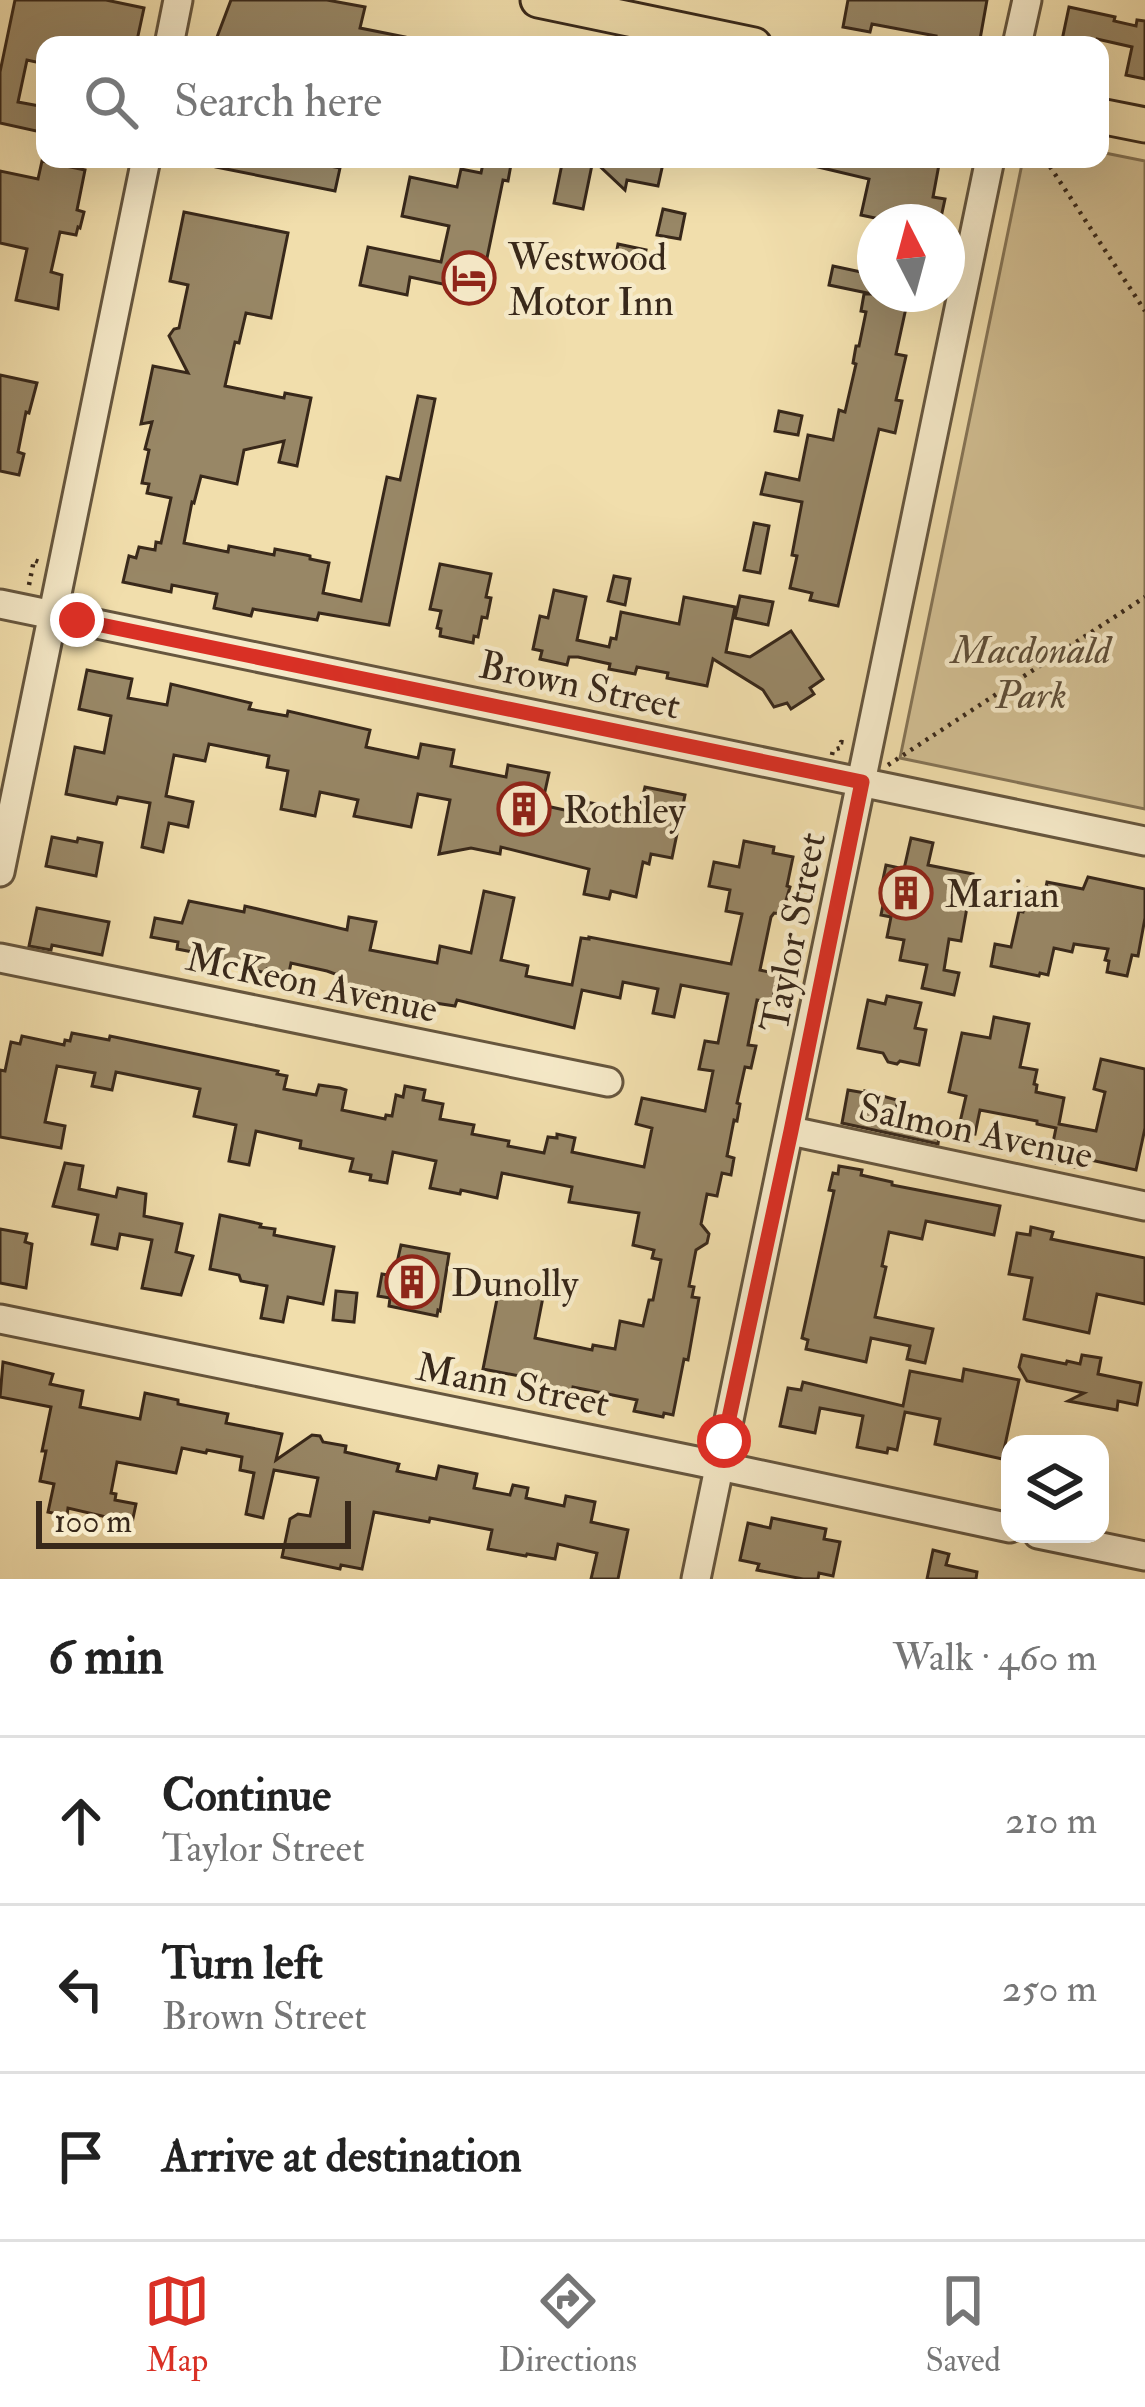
<!DOCTYPE html>
<meta charset="utf-8">
<style>
:root{--surface:#fff;--page:#f6f6f6;--text:#222;--muted:#767676;--line:#e0e0e0;--accent:#d93025}
body{margin:0;font-family:"IM FELL Double Pica",serif;background:var(--page);color:var(--text)}
.controls{position:absolute;right:36px;bottom:36px;display:grid;overflow:hidden;border-radius:24px;box-shadow:0 12px 48px #0002}
.controls button{width:108px;height:108px;display:grid;place-items:center;padding:0;border:0;border-bottom:3px solid var(--line);background:var(--surface);color:var(--text);font:60px sans-serif}
.compass{position:absolute;left:857px;top:204px;width:108px;height:108px;border-radius:50%;background:var(--surface);box-shadow:0 12px 48px #0002;rotate:354deg}
.scale{position:absolute;left:36px;bottom:30px;width:315px;box-sizing:border-box;padding-left:12px;border:6px solid #38281a;border-top:0;font-size:33px;line-height:42px;white-space:nowrap;color:#38281a;-webkit-text-stroke:9px #f6eac9;paint-order:stroke}
.stop{position:absolute;width:36px;height:36px;margin:-27px;border:9px solid #d93025;border-radius:50%;background:#fff}
.stop.end{background:#d93025;border-color:#fff;box-shadow:0 3px 12px #0008}
.list{margin:0;padding:0;list-style:none}
h2{display:flex;justify-content:space-between;align-items:center;height:156px;margin:0;padding:0 48px;font-size:51px}
h2 small{font-size:39px;font-weight:400;color:var(--muted)}
.list li{display:grid;grid-template-columns:78px 1fr auto;gap:36px;align-items:center;box-sizing:border-box;height:168px;padding:0 48px;border-top:3px solid var(--line)}
.list b{display:block;font-size:45px;white-space:nowrap}
.list p{margin:0;font-size:39px;white-space:nowrap;color:var(--muted)}
.list em{font-size:39px;font-style:normal;color:var(--muted)}
.icon{flex:none;width:66px;height:66px;fill:none;stroke:currentColor;stroke-width:2;stroke-linecap:round;stroke-linejoin:round}
.map{position:relative;flex:none;width:1145px;height:1579px;overflow:hidden}
.search{position:absolute;background:var(--surface);box-shadow:0 12px 48px #0002;left:36px;right:36px;top:36px;height:132px;display:flex;align-items:center;gap:30px;box-sizing:border-box;padding:0 42px;border-radius:24px;color:var(--muted);font-size:45px}
.sheet{height:660px;background:var(--surface)}
nav{display:flex;justify-content:space-around;align-items:center;box-sizing:border-box;height:168px;border-top:3px solid var(--line);background:var(--surface);font-size:33px;color:var(--muted)}
nav a{display:grid;justify-items:center;gap:6px}
nav .on{color:var(--accent)}
.map>svg:first-child{display:block}
</style>
<div class="map">
<svg width="1145" height="1579" viewBox="0 0 1145 1579">
<rect width="100%" height="100%" fill="#f1deac"/>
<filter id="stains"><feTurbulence type="fractalNoise" baseFrequency=".00167" numOctaves="4"/><feColorMatrix values="0 0 0 0 .2 0 0 0 0 .09 0 0 0 0 .02 0 0 0 .5 -.17"/></filter>
<radialGradient id="worn" r=".72"><stop offset=".6" stop-color="#630" stop-opacity="0"/><stop offset="1" stop-color="#630" stop-opacity=".3"/></radialGradient>
<polygon fill="#d2bf93" stroke="#857456" stroke-width="3" points="1100,152 1145,161 1145,809 900,758 1023,159 1100,159"/>
<g fill="#988766" stroke="#38281a" stroke-width="3">
<polygon points="15,0 106,0 144,8 136,45 45,45 45,64 27,60 18,102 45,107 45,133 0,123 0,72"/>
<polygon points="231,0 327,0 365,7 360,28 405,37 404,45 214,45"/>
<polygon points="848,0 987,0 979,45 934,45 936,36 872,24 870,32 843,27"/>
<polygon points="1069,7 1115,17 1114,21 1136,26 1137,20 1145,21 1145,79 1126,75 1132,47 1097,39 1095,45 1061,45"/>
<polygon points="217,159 295,159 340,168 335,191 216,167"/>
<polygon points="484,159 512,159 508,181 503,180 480,292 410,277 407,295 360,285 368,247 441,262 449,226 402,216 410,177 457,187 461,169 481,173"/>
<polygon points="563,159 664,159 658,186 627,180 625,190 593,160 583,209 554,203"/>
<polygon points="814,159 940,159 933,197 945,199 940,222 891,213 889,221 861,215 869,179 814,166"/>
<polygon points="42,161 85,170 77,210 84,212 80,228 78,227 76,235 60,232 51,272 62,275 58,309 16,300 27,249 0,243 0,171 38,179"/>
<polygon points="663,209 685,214 680,239 657,235"/>
<polygon points="184,212 288,233 271,318 246,313 239,343 235,342 225,386 284,398 285,393 311,398 297,466 279,462 284,441 244,450 237,484 201,476 194,503 192,502 184,543 228,552 229,546 274,555 275,549 306,555 310,556 310,559 329,563 323,593 361,601 387,477 400,480 418,396 435,399 389,625 319,613 317,620 253,609 251,616 214,608 217,594 172,585 171,592 123,582 129,556 136,558 139,547 155,550 156,542 161,543 171,498 147,493 149,484 142,483 149,450 145,449 152,422 141,424 153,366 188,373 169,336 174,329 179,328 188,285 170,281"/>
<polygon points="618,244 646,250 641,272 614,266"/>
<polygon points="833,266 875,275 875,294 909,294 896,354 906,356 896,400 902,401 895,433 879,429 838,606 810,600 812,593 790,588 797,556 792,555 802,502 761,494 766,473 799,480 808,435 833,440 839,410 845,412 856,364 853,363 856,346 859,346 866,312 861,311 864,294 872,294 829,285"/>
<polygon points="0,375 37,383 29,413 26,412 18,452 24,454 19,475 0,471"/>
<polygon points="779,411 802,416 798,435 775,431"/>
<polygon points="754,523 769,526 760,573 744,570"/>
<polygon points="440,564 491,574 486,597 491,598 487,618 482,617 478,637 474,636 473,643 440,636 441,629 437,628 441,611 430,609"/>
<polygon points="614,576 630,579 625,605 608,601"/>
<polygon points="554,590 586,597 577,640 609,647 611,638 616,639 621,612 679,624 684,597 735,607 726,652 750,657 791,631 823,679 810,688 814,694 791,709 787,703 774,707 763,690 713,659 707,686 667,678 668,673 637,667 635,674 609,669 610,664 578,657 569,657 567,665 540,659 542,651 533,649 540,616 548,618"/>
<polygon points="740,596 773,602 768,625 735,618"/>
<polygon points="87,670 132,679 128,698 167,705 171,684 251,703 249,709 287,716 288,711 370,730 366,747 418,758 421,744 454,750 451,766 506,777 508,765 549,773 542,805 578,813 581,801 639,812 645,787 685,795 672,858 651,854 649,864 643,862 636,897 611,891 609,899 584,894 589,869 501,847 500,854 471,848 439,854 450,800 418,794 411,827 354,816 358,800 320,792 315,816 281,809 288,771 267,767 269,756 209,744 205,761 174,755 166,796 193,802 188,827 169,823 163,852 142,847 150,803 118,797 116,804 66,794 75,747 104,753 111,716 79,709"/>
<polygon points="52,837 77,842 78,838 102,843 96,876 46,866"/>
<polygon points="911,838 933,843 928,865 973,874 961,941 949,939 944,970 959,973 954,995 922,988 927,965 900,960 904,940 887,937 891,917 881,915 887,885 882,884 886,865 904,869"/>
<polygon points="744,841 774,847 773,853 793,857 787,886 790,887 782,914 774,913 771,917 760,970 778,974 772,1003 757,1000 748,1045 756,1046 751,1068 745,1067 737,1103 740,1104 737,1121 734,1120 727,1156 734,1158 731,1175 722,1173 717,1196 707,1194 701,1224 709,1234 707,1243 696,1250 689,1286 694,1287 692,1297 699,1298 688,1360 684,1359 673,1415 664,1413 663,1417 634,1411 637,1400 573,1387 572,1392 539,1385 540,1380 483,1369 500,1284 544,1292 535,1338 592,1350 593,1345 615,1349 620,1321 643,1326 649,1300 653,1300 661,1260 652,1258 654,1250 633,1245 639,1213 569,1202 572,1187 502,1173 497,1198 461,1190 460,1194 430,1188 436,1161 393,1152 387,1183 370,1180 371,1175 350,1171 353,1159 300,1148 301,1141 256,1131 249,1165 229,1161 236,1125 194,1116 200,1089 116,1072 112,1090 92,1086 95,1073 57,1066 45,1122 65,1126 61,1148 0,1137 0,1070 5,1071 11,1042 20,1044 22,1036 64,1045 65,1040 70,1041 72,1033 109,1040 110,1036 278,1071 277,1074 287,1076 284,1089 316,1095 319,1085 340,1088 346,1090 342,1110 385,1119 386,1115 392,1116 396,1095 403,1097 405,1086 425,1090 423,1100 443,1104 440,1119 474,1125 472,1134 509,1141 508,1146 544,1153 548,1137 557,1138 557,1134 575,1138 572,1152 644,1167 652,1128 636,1124 642,1098 705,1111 713,1071 699,1069 705,1041 718,1043 728,994 681,985 674,1017 653,1013 658,989 623,982 620,998 582,990 574,1028 457,1000 455,1006 389,996 389,993 336,982 338,975 327,971 291,963 289,973 267,969 266,973 203,958 203,954 177,949 178,942 151,937 155,918 182,923 189,901 244,912 245,906 347,930 349,917 376,922 370,950 437,963 440,946 471,953 484,891 514,898 501,960 528,966 526,976 572,985 581,938 589,939 589,937 731,964 742,914 726,911 730,890 709,886 714,862 739,867"/>
<polygon points="1088,877 1145,889 1145,918 1138,956 1132,955 1127,976 1107,972 1109,961 1105,960 1108,949 1074,944 1072,952 1054,948 1048,975 1040,973 1039,976 991,966 995,944 1011,947 1019,911 1023,912 1028,888 1045,892 1047,882 1083,889"/>
<polygon points="37,908 109,922 102,955 52,945 51,950 29,946"/>
<polygon points="887,996 921,1003 915,1028 926,1030 919,1065 900,1061 897,1064 888,1062 883,1053 858,1048 868,1000 885,1004"/>
<polygon points="994,1017 1029,1024 1020,1067 1037,1070 1034,1084 1037,1085 1036,1092 1064,1098 1059,1124 1096,1131 1105,1092 1094,1089 1101,1059 1145,1069 1145,1128 1136,1170 1077,1157 1075,1167 1049,1162 1056,1128 1037,1124 1037,1121 980,1110 975,1134 958,1131 966,1096 949,1092 962,1033 990,1038"/>
<polygon points="848,1090 865,1093 865,1091 897,1100 896,1122 940,1131 938,1144 842,1123"/>
<polygon points="65,1163 83,1166 79,1189 116,1197 118,1188 146,1194 144,1216 182,1224 176,1252 193,1256 181,1295 142,1288 152,1240 120,1234 117,1249 92,1244 98,1215 53,1206"/>
<polygon points="839,1166 862,1170 861,1175 892,1182 892,1185 1000,1206 994,1235 926,1221 922,1239 889,1232 882,1266 886,1267 875,1317 933,1329 925,1363 907,1359 910,1346 871,1338 866,1362 806,1349 808,1340 802,1338 834,1191 829,1190 833,1173 838,1174"/>
<polygon points="220,1215 261,1224 260,1227 275,1229 274,1235 334,1247 323,1304 288,1297 283,1322 261,1318 267,1286 241,1281 239,1275 210,1269"/>
<polygon points="1031,1227 1053,1232 1051,1239 1145,1258 1145,1304 1097,1294 1089,1333 1024,1319 1032,1278 1009,1274 1017,1233 1030,1235"/>
<polygon points="0,1229 27,1234 25,1242 32,1244 26,1288 0,1283"/>
<polygon points="401,1245 449,1254 440,1311 438,1310 437,1316 389,1306 390,1298 378,1296 382,1274 394,1276"/>
<polygon points="336,1291 357,1293 354,1322 333,1320"/>
<polygon points="1022,1355 1066,1364 1067,1361 1080,1364 1082,1355 1101,1358 1098,1374 1141,1383 1137,1405 1118,1401 1117,1410 1068,1401 1084,1393 1027,1381 1019,1367"/>
<polygon points="3,1362 53,1374 50,1384 83,1391 80,1407 140,1419 145,1393 178,1400 178,1404 228,1414 226,1423 282,1434 276,1460 312,1435 320,1436 323,1442 346,1446 345,1452 399,1464 397,1471 436,1479 439,1466 477,1474 474,1488 510,1495 513,1485 528,1488 526,1498 564,1506 566,1496 595,1502 591,1522 628,1530 618,1579 591,1579 597,1553 558,1544 555,1559 527,1554 526,1556 488,1549 492,1530 430,1518 429,1522 374,1512 362,1569 341,1565 340,1569 282,1557 290,1519 298,1514 310,1516 318,1478 274,1470 263,1518 246,1514 254,1473 240,1470 242,1457 207,1450 206,1453 182,1448 176,1473 117,1462 111,1493 116,1494 115,1500 136,1504 132,1523 68,1508 67,1516 48,1512 54,1484 40,1481 46,1451 42,1451 51,1407 0,1397"/>
<polygon points="964,1369 1019,1380 1002,1459 935,1444 940,1419 905,1412 897,1450 888,1448 887,1453 857,1447 863,1416 820,1408 815,1433 780,1426 788,1388 801,1390 803,1382 903,1406 910,1371 962,1381"/>
<polygon points="772,1518 826,1529 824,1539 840,1542 833,1576 819,1573 818,1579 803,1579 757,1570 759,1564 740,1560 748,1523 770,1528"/>
<polygon points="933,1550 949,1554 946,1565 977,1572 976,1579 927,1579"/>
</g>
<g fill="none" stroke-linecap="round" stroke-linejoin="round">
<g stroke="#66563e" stroke-width="33">
<g id="minor">
<polyline points="169,45 178,0"/>
<polyline points="1017,45 1027,0"/>
<polyline points="0,604 1145,841"/>
<polyline points="0,872 146,159"/>
<polyline points="0,958 608,1082"/>
<polyline points="791,1131 1145,1206"/>
<polyline points="0,1319 696,1461 1010,1528"/>
<polyline points="1038,1534 1145,1556"/>
<polyline points="696,1579 990,159"/>
</g>
</g>
<g stroke="#38281a" stroke-width="39">
<g id="major">
<polyline points="538,0 754,45"/>
<polyline points="1100,116 1145,125"/>
</g>
</g>
<g stroke="#38281a" stroke-width="4.5" stroke-dasharray="3 6" stroke-linecap="butt">
<polyline points="1045,159 1145,311"/>
<polyline points="29,585 34,560 39,562"/>
<polyline points="832,755 833,750 840,748 841,742 847,743"/>
<polyline points="888,765 1145,597"/>
</g>
<use href="#minor" stroke="#f6eac9" stroke-width="27"/>
<use href="#major" stroke="#f1deac" stroke-width="33"/>
</g>
<g fill="none" stroke-linecap="round" stroke-linejoin="round">
<polyline stroke="#d93025" stroke-width="15" points="77,620 862,782 791,1131 724,1441"/>
</g>
<defs>
<g id="hotel-ring" transform="scale(2.7)"><circle r="9.5" fill="#f6eac9" stroke="#8f2418" stroke-width="1.5"/><path d="M-6-4.5h1.5V1H6V5H4.5V3h-9V5H-6ZM-4 0a1.8 1.8 0 1 1 3.6 0ZM.5 0V-2.5h3Q6-2.5 6 0Z" fill="#8f2418"/></g>
<g id="building-ring" transform="scale(2.7)"><circle r="9.5" fill="#f6eac9" stroke="#8f2418" stroke-width="1.5"/><path d="M-4-6H4V6H1V3H-1V6H-4ZM-2.5-4.3h1.7v1.8h-1.7ZM.8-4.3h1.7v1.8H.8ZM-2.5-1h1.7V.8h-1.7ZM.8-1h1.7V.8H.8Z" fill="#8f2418"/></g>
</defs>
<g fill-rule="evenodd">
<use href="#hotel-ring" x="469" y="278"/>
<use href="#building-ring" x="524" y="809"/>
<use href="#building-ring" x="906" y="893"/>
<use href="#building-ring" x="412" y="1282"/>
</g>
<g text-anchor="middle" stroke-width="9" stroke-linejoin="round" paint-order="stroke">
<g font-size="39" fill="#38281a" stroke="#f6eac9" text-anchor="start">
<text x="508" y="270">Westwood<tspan x="508" dy="45">Motor Inn</tspan></text>
<text x="563" y="823">Rothley</text>
<text x="945" y="907">Marian</text>
<text x="451" y="1296">Dunolly</text>
</g>
<g font-size="39" font-style="italic" fill="#5e4e38" stroke="#f6eac9">
<text x="1031" y="663">Macdonald<tspan x="1031" dy="45">Park</tspan></text>
</g>
<g font-size="39" fill="#38281a" stroke="#f6eac9">
<text transform="translate(580 684) rotate(12)" y="14">Brown Street</text>
<text transform="translate(792 932) rotate(-79)" y="14">Taylor Street</text>
<text transform="translate(312 982) rotate(12)" y="14">McKeon Avenue</text>
<text transform="translate(976 1130) rotate(12)" y="14">Salmon Avenue</text>
<text transform="translate(513 1384) rotate(11)" y="14">Mann Street</text>
</g>
</g>
<rect width="100%" height="100%" filter="url(#stains)"/>
<rect width="100%" height="100%" fill="url(#worn)"/>
</svg>
<div class="controls">
<button><svg class="icon" aria-label="layers" viewBox="0 0 24 24"><path d="M12 4l9 5-9 5-9-5zM3 14l9 5 9-5"/></svg></button>
</div>
<svg class="compass" viewBox="-18 -18 36 36"><path d="M0-13l5 13h-10z" fill="#e53935"/><path d="M0 13l5-13h-10z" fill="#767676"/></svg>
<div class="scale">100 m</div>
<div class="stop" style="left:724px;top:1441px"></div>
<div class="stop end" style="left:77px;top:620px"></div>
<div class="search"><svg class="icon" aria-label="search" viewBox="0 0 24 24"><circle cx="10" cy="10" r="6"/><path d="M15 15l6 6"/></svg>Search here</div>
</div>
<section class="sheet">
<h2>6 min<small>Walk · 460 m</small></h2>
<ul class="list">
<li><svg class="icon" aria-label="ahead" viewBox="0 0 24 24"><path d="M12 20V5M6 11l6-6 6 6"/></svg><div><b>Continue</b><p>Taylor Street</p></div><em>210 m</em></li>
<li><svg class="icon" aria-label="left" viewBox="0 0 24 24"><path d="M17 20v-9H6M10 6l-5 5 5 5"/></svg><div><b>Turn left</b><p>Brown Street</p></div><em>250 m</em></li>
<li><svg class="icon" aria-label="arrive" viewBox="0 0 24 24"><path d="M6 21V4h12l-3 4 3 4H6"/></svg><div><b>Arrive at destination</b></div></li>
</ul>
</section>
<nav>
<a class="on"><svg class="icon" aria-label="map" viewBox="0 0 24 24"><path d="M3 6l6-2 6 2 6-2v14l-6 2-6-2-6 2zM9 4v14M15 6v14"/></svg>Map</a>
<a><svg class="icon" aria-label="directions" viewBox="0 0 24 24"><path d="M12 3l9 9-9 9-9-9zM9 14v-3h6M13 9l2 2-2 2"/></svg>Directions</a>
<a><svg class="icon" aria-label="saved" viewBox="0 0 24 24"><path d="M7 4h10v16l-5-4-5 4z"/></svg>Saved</a>
</nav>
